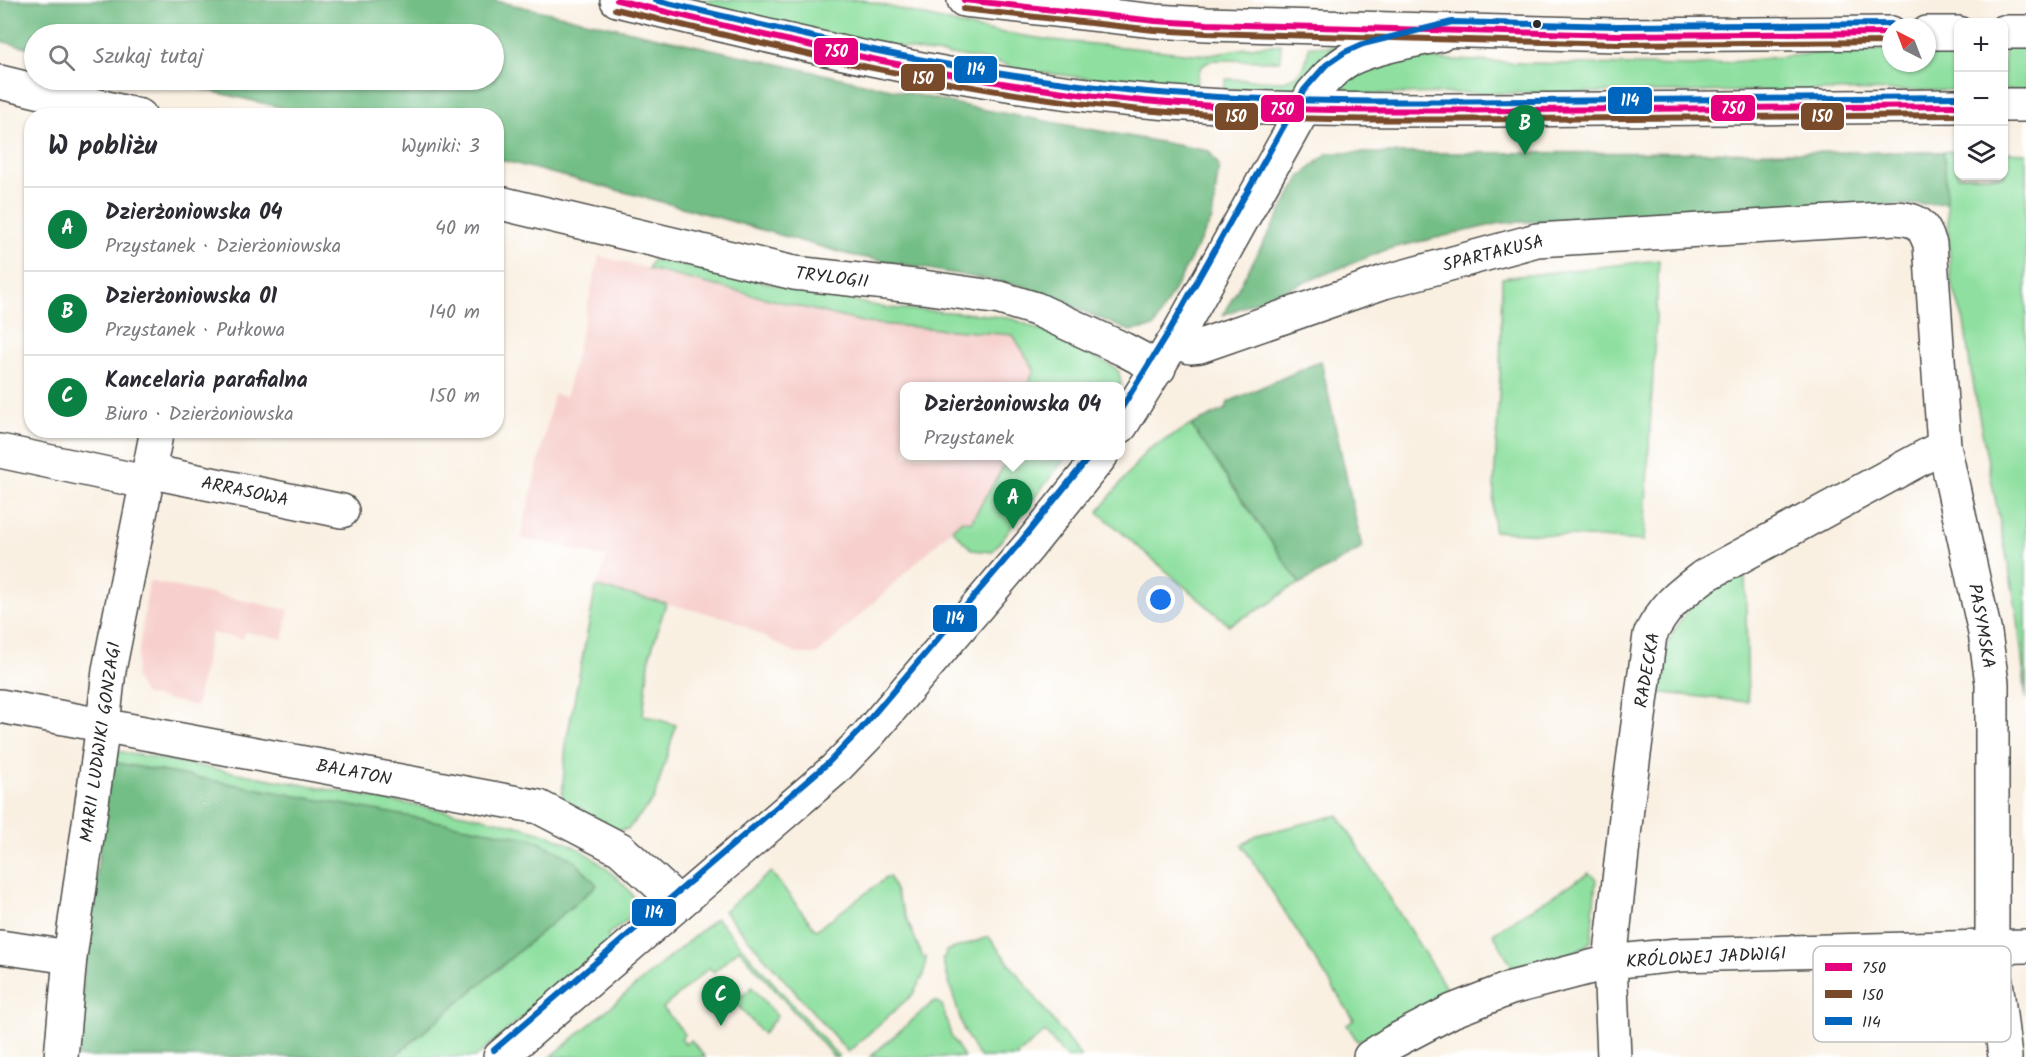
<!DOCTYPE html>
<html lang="pl">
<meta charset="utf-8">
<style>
:root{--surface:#fff;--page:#f7f7f7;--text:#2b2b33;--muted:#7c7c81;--line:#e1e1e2;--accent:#0b8043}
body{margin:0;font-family:Kalam,sans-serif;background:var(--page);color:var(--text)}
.controls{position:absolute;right:18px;top:18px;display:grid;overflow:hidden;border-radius:12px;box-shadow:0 2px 4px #0004}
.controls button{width:54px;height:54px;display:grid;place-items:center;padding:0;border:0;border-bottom:2px solid var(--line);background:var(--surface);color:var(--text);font:30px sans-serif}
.compass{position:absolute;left:1882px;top:18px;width:54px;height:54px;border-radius:50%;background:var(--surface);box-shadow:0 2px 4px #0004;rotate:318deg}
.you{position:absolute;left:1161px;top:600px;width:21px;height:21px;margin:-15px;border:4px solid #fff;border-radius:50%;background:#1a73e8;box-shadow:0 0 0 9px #1a73e833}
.badge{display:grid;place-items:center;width:39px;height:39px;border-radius:50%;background:var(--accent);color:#fff;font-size:20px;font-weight:700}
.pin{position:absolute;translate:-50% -50px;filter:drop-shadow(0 2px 3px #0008)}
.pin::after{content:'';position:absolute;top:32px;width:21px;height:18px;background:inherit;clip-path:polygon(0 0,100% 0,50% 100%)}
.popup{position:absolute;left:900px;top:382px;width:225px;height:78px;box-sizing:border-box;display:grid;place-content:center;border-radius:12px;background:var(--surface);filter:drop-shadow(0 2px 4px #0005);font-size:20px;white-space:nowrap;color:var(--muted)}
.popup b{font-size:22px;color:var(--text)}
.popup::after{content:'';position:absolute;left:50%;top:100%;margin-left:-12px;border:12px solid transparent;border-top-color:var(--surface)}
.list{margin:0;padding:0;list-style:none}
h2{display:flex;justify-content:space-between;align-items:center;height:78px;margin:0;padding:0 24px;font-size:26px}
h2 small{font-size:20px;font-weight:400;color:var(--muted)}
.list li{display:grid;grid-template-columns:39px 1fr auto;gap:18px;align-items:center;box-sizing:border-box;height:84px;padding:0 24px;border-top:2px solid var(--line)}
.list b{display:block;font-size:22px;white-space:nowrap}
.list p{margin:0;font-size:20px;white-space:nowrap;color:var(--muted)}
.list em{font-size:20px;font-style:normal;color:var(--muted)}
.icon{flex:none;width:33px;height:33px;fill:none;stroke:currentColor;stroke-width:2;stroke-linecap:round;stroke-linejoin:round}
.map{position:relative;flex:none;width:2026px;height:1057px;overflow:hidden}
.search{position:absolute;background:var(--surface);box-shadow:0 2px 4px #0004;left:24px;top:24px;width:480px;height:66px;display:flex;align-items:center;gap:15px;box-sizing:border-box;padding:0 21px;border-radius:33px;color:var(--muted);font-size:22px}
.panel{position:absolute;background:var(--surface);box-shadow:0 2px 4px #0004;left:24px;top:108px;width:480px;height:330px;border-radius:24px}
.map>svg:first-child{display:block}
</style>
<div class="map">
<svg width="2026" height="1057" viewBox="0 0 2026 1057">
<rect width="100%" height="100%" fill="#fff"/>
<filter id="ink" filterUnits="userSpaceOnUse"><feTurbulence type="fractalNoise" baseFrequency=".0167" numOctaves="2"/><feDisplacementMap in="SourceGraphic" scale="12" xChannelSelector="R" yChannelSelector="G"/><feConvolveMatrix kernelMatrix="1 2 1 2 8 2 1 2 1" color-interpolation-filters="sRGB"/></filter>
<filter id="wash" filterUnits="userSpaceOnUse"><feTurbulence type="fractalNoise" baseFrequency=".008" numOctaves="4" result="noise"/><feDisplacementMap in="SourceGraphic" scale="24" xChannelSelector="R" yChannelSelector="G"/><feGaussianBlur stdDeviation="1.35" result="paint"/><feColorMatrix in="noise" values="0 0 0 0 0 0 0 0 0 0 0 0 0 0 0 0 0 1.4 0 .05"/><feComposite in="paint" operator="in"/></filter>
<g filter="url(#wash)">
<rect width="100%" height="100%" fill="#f9f0e2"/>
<g fill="#f7d0cd">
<polygon points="599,256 866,323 1013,335 1034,369 1028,386 905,386 905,456 1008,456 1005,464 971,522 962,520 818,654 797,654 731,619 596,587 607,557 521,538 554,394 566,397"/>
<polygon points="149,581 289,610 283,639 245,632 243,639 211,633 196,706 145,695 135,677"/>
</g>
<g fill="#8fe0a0" stroke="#5d8666" stroke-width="1.5">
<path d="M687,0H863L977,29L1051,40L1205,55L1258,46L1281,44L1280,61L1212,60C1197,67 1198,73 1196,88L1127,83L1013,69L1008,65L976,58L925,52L834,35Z"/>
<path d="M1309,46L1340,47L1297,90H1223L1226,79L1284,81C1303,75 1307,64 1309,46Z"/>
<rect x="2004" y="47" width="22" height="43"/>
<polygon points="1958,48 1958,90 1356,94 1350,92 1341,85 1356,66 1409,58 1521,63 1692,66 1839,51 1891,50 1891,63 1927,63 1927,49"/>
<polygon points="1944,152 1958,152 1958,176 2004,176 2004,152 2026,153 2026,699 2018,619 2007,558 1981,427 1970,365 1964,321 1951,281"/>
<polygon points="653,259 887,308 979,314 1013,319 1055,336 1114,367 1119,372 1121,385 1028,386 1034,369 1013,335 866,323 648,269"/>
<polygon points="1659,260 1644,541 1494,531 1493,508 1500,375 1502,278"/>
<polygon points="1191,425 1300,584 1288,589 1269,604 1229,625 1098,512 1147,450"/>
<polygon points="1008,456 1067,456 992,552 972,550 952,529 962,520 971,522 1005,464"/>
<path d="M1745,572L1748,702L1655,692C1658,662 1674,620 1698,601C1712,589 1729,581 1745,572Z"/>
<polygon points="596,587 666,603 650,655 643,715 676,725 654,799 628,829 616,830 562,798 566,743"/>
<path d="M117,751L479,817C538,830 578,838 622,883C629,890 639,900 634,911C631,920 615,929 607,935L613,941L476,1057H394L596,886L574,860L533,839L111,762Z"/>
<polygon points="1338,815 1449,993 1358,1042 1347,1025 1354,1020 1242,845 1257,835"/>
<polygon points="771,872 816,930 889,876 923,958 926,957 924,975 913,994 848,1052 724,911"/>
<path d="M1589,873L1596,879L1591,941C1580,956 1532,963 1513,968L1493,933Z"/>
<polygon points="716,918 839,1057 834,1057 739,949 714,972 709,968 663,1008 685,1034 681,1038 685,1044 691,1040 705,1057 551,1057"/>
<polygon points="989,937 1081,1057 1066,1057 1045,1032 1017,1055 1018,1057 980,1057 977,1054 964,1031 942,959 945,956 946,951"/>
<polygon points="752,987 777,1016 763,1034 735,1002"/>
<polygon points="936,1001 942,1005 951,1036 964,1057 870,1057 932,1003"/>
</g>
<g fill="#73be86" stroke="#4f7458" stroke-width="1.5">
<polygon points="0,0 492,0 975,108 1209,151 1219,166 1212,219 1154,327 1130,331 1023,286 850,255 685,208 497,159 496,116 314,115 163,80 494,80 494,34 34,34 34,49 0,41"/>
<polygon points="1944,152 1947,203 1501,223 1388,249 1223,315 1301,176 1328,153"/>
<polygon points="1321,361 1362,548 1300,584 1191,425 1226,409 1228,402"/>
<polygon points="111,762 533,839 574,860 597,885 394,1057 78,1057 84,969"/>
</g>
</g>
<g filter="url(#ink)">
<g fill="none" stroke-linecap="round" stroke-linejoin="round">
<g stroke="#4a4946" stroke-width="36">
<g id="minor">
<polyline points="0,82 140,116"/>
<polyline points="496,202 794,273 923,287 1000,298 1036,309 1123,349 1159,368"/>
<path d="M1176,338L1190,347L1200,346L1384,282L1537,240L1896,218C1918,220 1922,223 1930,244L1944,446L1985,633L1992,683V947L2005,1057"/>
<polyline points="0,451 145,482"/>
<polyline points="148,471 342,511"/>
<polyline points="0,706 539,807 620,849 679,903"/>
<polyline points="0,947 70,957"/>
<polyline points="61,1057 70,957 103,725 109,670 157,430"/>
<polyline points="1370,1057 1393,1042 1452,1011 1511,988 1610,962 1677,955 2026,946"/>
<path d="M1614,1057L1610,962L1628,799L1650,635C1665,605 1679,595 1704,576L1944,446"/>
</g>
</g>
<g stroke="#4a4946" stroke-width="36">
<g id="tertiary">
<path d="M1121,426L1176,338L1312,94C1323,81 1335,67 1350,59C1374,47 1413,41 1440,35"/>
<polyline points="500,1057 834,770 868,735 1029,546 1101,456"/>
</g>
</g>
<g stroke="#4a4946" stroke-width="36">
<g id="trunk">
<path d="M617,0C775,38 934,78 1096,96C1227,111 1358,110 1490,110C1646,109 1802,107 1958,106"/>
<polyline points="964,0 1155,21 1207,24 1617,35 1891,33"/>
<polyline points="2004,32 2026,32"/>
<polyline points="1927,33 1958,33"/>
<polyline points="2004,105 2026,105"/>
</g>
</g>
<use href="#minor" stroke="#fff" stroke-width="33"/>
<use href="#tertiary" stroke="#fff" stroke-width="33"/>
<use href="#trunk" stroke="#fff" stroke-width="33"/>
<g stroke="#fff" stroke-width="10">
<g id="bus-1">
<path d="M617,0C791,42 965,85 1143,101C1270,112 1397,111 1523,110C1668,109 1813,107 1958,106"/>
<polyline points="964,0 1155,21 1207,24 1617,35 1891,33"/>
</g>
</g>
<g stroke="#fff" stroke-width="10">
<g id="bus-2">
<path d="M615,9C789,51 963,93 1142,110C1268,121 1396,120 1523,119C1668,118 1813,116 1958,115"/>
<polyline points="963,9 1154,30 1207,33 1617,44 1891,42"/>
</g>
</g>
<g stroke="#fff" stroke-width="10">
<g id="bus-3">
<path d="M655,0C818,39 981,78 1147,92C1274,103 1402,102 1529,101C1672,100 1815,98 1958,97"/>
<polyline points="1121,409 1168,333 1304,90 1326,65 1345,52 1363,44 1452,22 1617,26 1891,24"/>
<polyline points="494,1050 828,763 861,729 1022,540 1090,456"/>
</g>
</g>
<use href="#bus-1" stroke="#e5007d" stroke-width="6"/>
<use href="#bus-2" stroke="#7a4b2a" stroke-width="6"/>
<use href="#bus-3" stroke="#0065bd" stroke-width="6"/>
</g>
</g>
<circle fill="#2b2b2b" stroke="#fff" stroke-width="2" cx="1537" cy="24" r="5"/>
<g text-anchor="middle" stroke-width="4.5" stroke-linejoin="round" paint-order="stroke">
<g font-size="18" fill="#2b2b2b" stroke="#fff">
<text transform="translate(1493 253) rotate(-14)" y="6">SPARTAKUSA</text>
<text transform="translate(832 277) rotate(7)" y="6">TRYLOGII</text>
<text transform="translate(245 491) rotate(12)" y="6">ARRASOWA</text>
<text transform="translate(1982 626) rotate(80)" y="6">PASYMSKA</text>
<text transform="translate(1647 670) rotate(-80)" y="6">RADECKA</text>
<text transform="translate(100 742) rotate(-82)" y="6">MARII LUDWIKI GONZAGI</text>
<text transform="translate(354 772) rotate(11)" y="6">BALATON</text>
<text transform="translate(1706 957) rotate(-3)" y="6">KRÓLOWEJ JADWIGI</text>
</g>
</g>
<rect x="1813" y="946" width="198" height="96" rx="9" fill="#fff" stroke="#bfbfbf" stroke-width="1.5"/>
<rect x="1825" y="963" width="27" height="8" fill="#e5007d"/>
<rect x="1825" y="990" width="27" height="8" fill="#7a4b2a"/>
<rect x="1825" y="1017" width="27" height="8" fill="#0065bd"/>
<g font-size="16" fill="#2b2b2b">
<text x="1862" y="973">750</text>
<text x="1862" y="1000">150</text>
<text x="1862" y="1027">114</text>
</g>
<g stroke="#fff" stroke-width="2">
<rect x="813" y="37" width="46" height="29" rx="6" fill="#e5007d"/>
<rect x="953" y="55" width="45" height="29" rx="6" fill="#0065bd"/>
<rect x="900" y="63" width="46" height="29" rx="6" fill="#7a4b2a"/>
<rect x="1607" y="86" width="46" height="29" rx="6" fill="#0065bd"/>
<rect x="1710" y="94" width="46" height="28" rx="6" fill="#e5007d"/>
<rect x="1260" y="94" width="45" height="29" rx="6" fill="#e5007d"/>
<rect x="1214" y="102" width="45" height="29" rx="6" fill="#7a4b2a"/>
<rect x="1800" y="102" width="45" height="29" rx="6" fill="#7a4b2a"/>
<rect x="932" y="604" width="46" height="29" rx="6" fill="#0065bd"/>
<rect x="631" y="898" width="46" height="29" rx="6" fill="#0065bd"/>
</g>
<g font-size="16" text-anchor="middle" font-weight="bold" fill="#fff">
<text x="836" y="57">750</text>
<text x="976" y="75">114</text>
<text x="923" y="84">150</text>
<text x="1630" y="106">114</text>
<text x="1733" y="114">750</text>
<text x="1282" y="115">750</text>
<text x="1236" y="122">150</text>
<text x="1822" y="122">150</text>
<text x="955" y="624">114</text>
<text x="654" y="918">114</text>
</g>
</svg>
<div class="controls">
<button>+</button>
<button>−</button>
<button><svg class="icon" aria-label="layers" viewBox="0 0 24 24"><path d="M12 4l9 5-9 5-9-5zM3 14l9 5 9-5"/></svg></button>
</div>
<svg class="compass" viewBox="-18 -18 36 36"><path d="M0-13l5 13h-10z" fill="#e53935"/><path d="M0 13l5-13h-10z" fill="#7c7c81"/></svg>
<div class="you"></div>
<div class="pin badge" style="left:1013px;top:529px">A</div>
<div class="popup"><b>Dzierżoniowska 04</b>Przystanek</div>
<div class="pin badge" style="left:1525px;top:155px">B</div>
<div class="pin badge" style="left:721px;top:1026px">C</div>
<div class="search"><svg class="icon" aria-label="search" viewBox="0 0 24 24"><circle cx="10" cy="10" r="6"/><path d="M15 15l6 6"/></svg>Szukaj tutaj</div>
<section class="panel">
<h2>W pobliżu<small>Wyniki: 3</small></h2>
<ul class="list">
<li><span class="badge">A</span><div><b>Dzierżoniowska 04</b><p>Przystanek · Dzierżoniowska</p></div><em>40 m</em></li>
<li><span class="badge">B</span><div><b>Dzierżoniowska 01</b><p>Przystanek · Pułkowa</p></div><em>140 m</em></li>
<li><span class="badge">C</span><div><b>Kancelaria parafialna</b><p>Biuro · Dzierżoniowska</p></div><em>150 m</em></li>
</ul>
</section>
</div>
